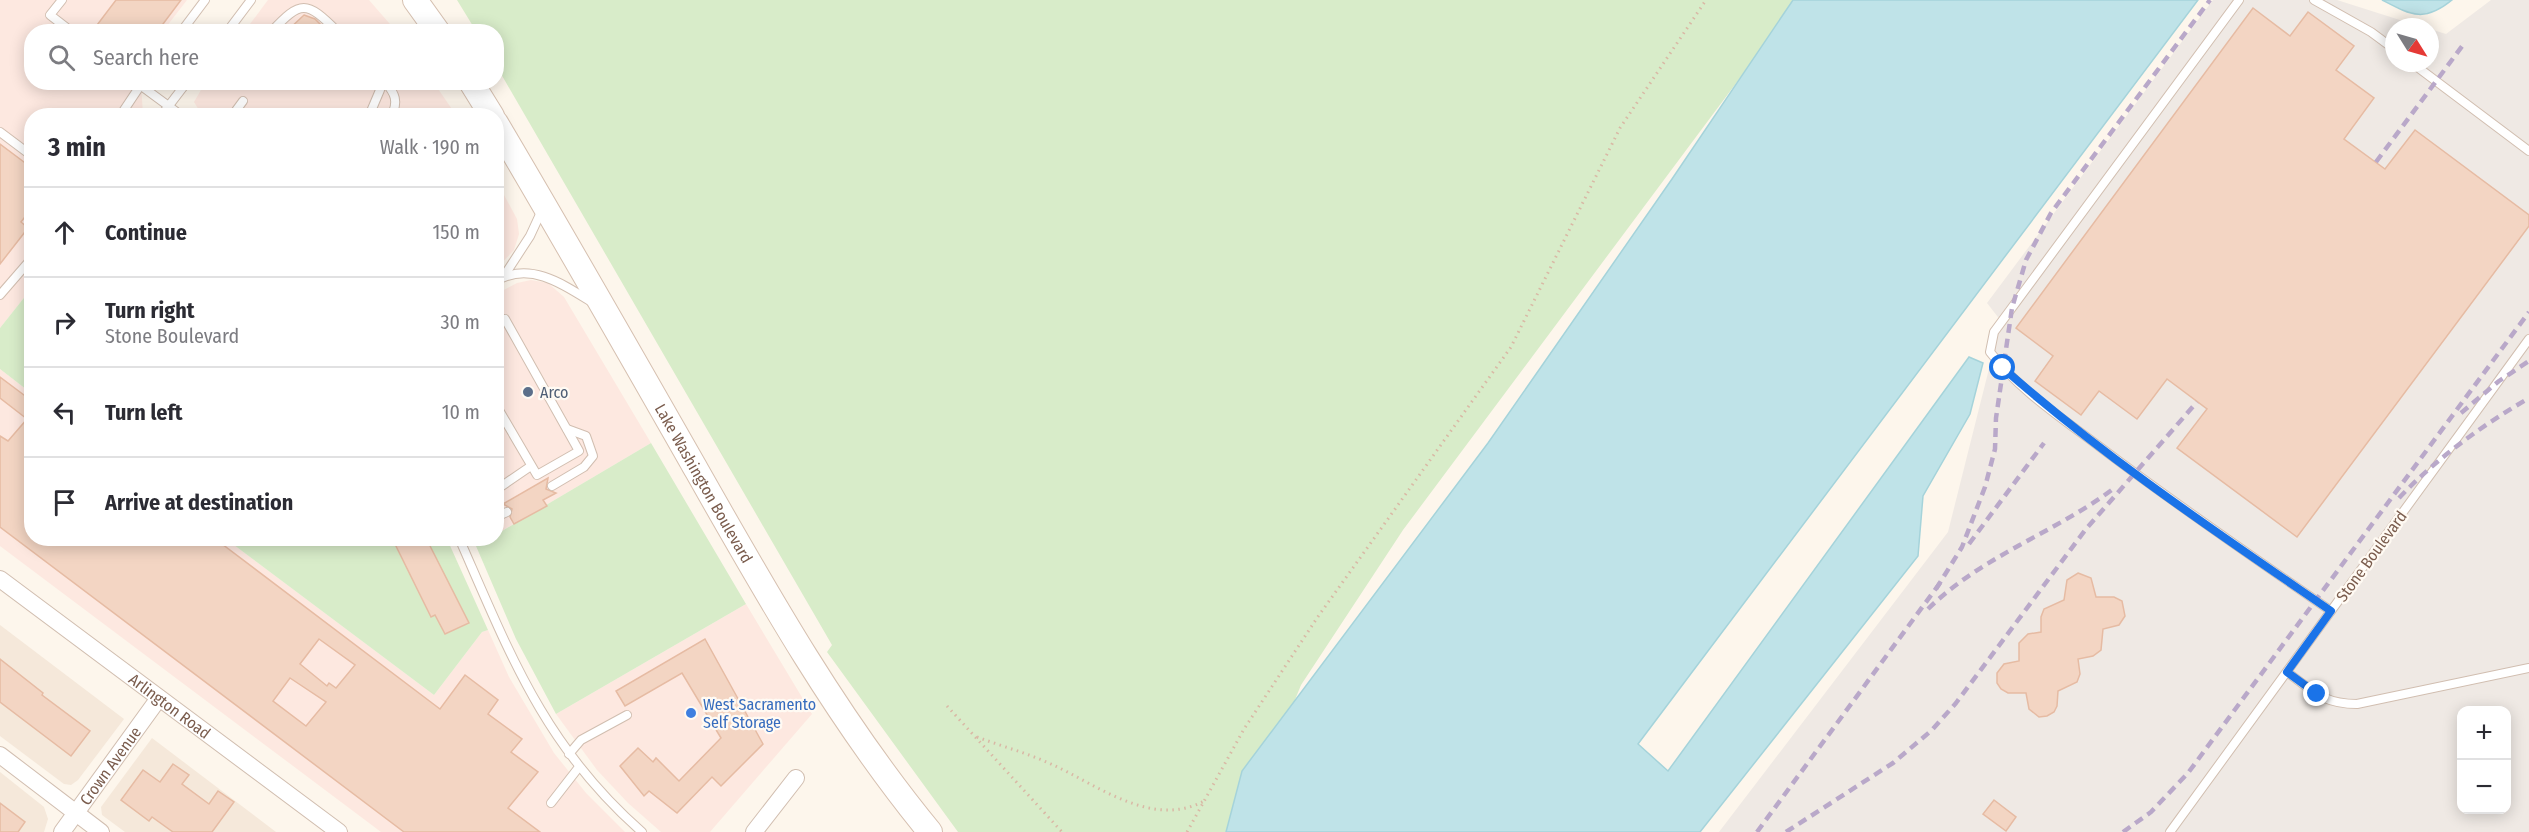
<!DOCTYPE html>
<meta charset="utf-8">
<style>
:root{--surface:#fff;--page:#f7f7f7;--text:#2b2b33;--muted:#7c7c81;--line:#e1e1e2}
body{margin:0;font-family:"Fira Sans Condensed",sans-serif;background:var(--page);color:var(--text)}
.controls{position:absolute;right:18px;bottom:18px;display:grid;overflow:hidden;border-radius:12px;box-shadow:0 3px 15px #0003}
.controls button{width:54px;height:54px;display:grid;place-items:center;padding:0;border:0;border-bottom:2px solid var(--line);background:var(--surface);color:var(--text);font:30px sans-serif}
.compass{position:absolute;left:2385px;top:18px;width:54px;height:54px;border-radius:50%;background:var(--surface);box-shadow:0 3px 15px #0003;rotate:127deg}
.stop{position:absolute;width:18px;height:18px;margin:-14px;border:4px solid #1a73e8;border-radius:50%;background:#fff}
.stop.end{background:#1a73e8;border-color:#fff;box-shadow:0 2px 6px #0008}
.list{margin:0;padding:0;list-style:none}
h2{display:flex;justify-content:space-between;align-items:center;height:78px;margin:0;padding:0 24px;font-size:26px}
h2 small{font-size:20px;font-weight:400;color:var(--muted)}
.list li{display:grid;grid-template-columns:39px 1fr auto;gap:18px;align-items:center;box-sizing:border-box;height:90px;padding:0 24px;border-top:2px solid var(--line)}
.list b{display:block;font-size:22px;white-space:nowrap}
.list p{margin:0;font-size:20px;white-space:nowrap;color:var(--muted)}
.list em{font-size:20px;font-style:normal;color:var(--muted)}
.icon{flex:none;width:33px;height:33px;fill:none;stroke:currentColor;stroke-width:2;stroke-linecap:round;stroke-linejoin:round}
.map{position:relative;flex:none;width:2529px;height:832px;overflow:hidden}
.search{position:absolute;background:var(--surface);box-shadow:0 3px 15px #0003;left:24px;top:24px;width:480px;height:66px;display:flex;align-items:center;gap:15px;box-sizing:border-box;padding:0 21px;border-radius:24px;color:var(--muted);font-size:22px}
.panel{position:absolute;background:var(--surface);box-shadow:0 3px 15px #0003;left:24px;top:108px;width:480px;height:438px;border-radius:24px}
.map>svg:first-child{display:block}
</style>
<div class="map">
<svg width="2529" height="832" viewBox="0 0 2529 832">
<rect width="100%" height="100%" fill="#fdf6ec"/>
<g fill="#f5e8da">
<polygon points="0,625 124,719 78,780 71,785 64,784 0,736"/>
<polygon points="152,738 276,832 125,832 102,815 101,807"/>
<polygon points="0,772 44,807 48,819 44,832 0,832"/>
</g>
<g fill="#fde8e0">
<polygon points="0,0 187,0 163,31 32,32 32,82 141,83 143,115 32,116 31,289 0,328"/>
<polygon points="268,0 369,0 396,31 244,32"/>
<polygon points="205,83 434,83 456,115 202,115 194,102"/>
<polygon points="497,182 517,219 519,234 514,250 497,268"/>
<polygon points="531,280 548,283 564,297 651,443 497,534 496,294 517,283"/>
<polygon points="0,369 31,393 32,538 226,539 434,695 482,632 488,630 509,677 554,753 586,793 625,832 381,832 0,546"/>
<polygon points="746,604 812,714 710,832 661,832 628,803 597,770 556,714"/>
</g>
<path fill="#efe9e4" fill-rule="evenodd" d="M2213,0H2337L2422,27H2394V63H2430V29L2446,34L2491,0H2529V832H1719L1948,532L2001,321L1987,303ZM2462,710H2506V810H2462Z"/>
<g fill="#d8ecc9">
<polygon points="457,0 1798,0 1403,530 1301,685 1252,806 1230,832 958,832 827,652 832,645 497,67 496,32 476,31"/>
<polygon points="31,289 31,393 0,369 0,328"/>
<polygon points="651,443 746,604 556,714 516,639 476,546 489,539 496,538 497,534"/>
<polygon points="226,539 447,539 488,630 482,632 434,695"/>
</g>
<g fill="#bfe3e8" stroke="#a5d3da" stroke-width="1.5">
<polygon points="1793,0 2198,0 1638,744 1668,771 1969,357 1983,363 1970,414 1923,496 1918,556 1700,832 1226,832 1242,771 1488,443 1672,179"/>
<path d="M2382,0H2452C2424,23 2411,15 2382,0Z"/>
</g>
<g fill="#f3d5c3" stroke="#e6bba3" stroke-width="1.5" fill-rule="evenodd">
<polygon points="116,0 181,0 157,32 106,32 97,25"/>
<polygon points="2253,8 2290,36 2308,12 2354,46 2336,70 2374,98 2344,139 2385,169 2415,130 2529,215 2529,226 2297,537 2177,448 2207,409 2167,379 2137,419 2099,391 2081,415 2035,381 2053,356 2016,328"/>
<polygon points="304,15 315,19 328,32 286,32"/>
<polygon points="0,144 32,168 32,208 21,222 28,228 0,264"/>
<path d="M0,377L32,401V538H214L440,709L465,675L498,700L488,714L522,739L511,752L538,772L508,808L540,832H404L0,527V436L8,441L27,419L0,398ZM319,639L355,665L336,688L329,683L327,686L300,664ZM290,678L326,702L306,726L273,701Z"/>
<polygon points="548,478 546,489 556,493 543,500 547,506 514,524 510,517 512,509 503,504"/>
<polygon points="392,538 426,538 469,623 445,634 435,615 431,617"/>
<polygon points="2078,573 2091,578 2096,597 2114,597 2122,601 2125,616 2119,625 2103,629 2101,650 2093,656 2078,659 2080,674 2077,682 2058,691 2057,706 2054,712 2047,716 2039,717 2029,709 2026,693 2008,693 2001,689 1997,683 1997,673 2004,664 2019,661 2019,643 2028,634 2041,632 2041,617 2044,609 2064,600 2067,580"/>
<polygon points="705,639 763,744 721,786 712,777 677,813 649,791 644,796 620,766 638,748 653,762 656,758 679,781 721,738 682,673 625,706 616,691"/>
<polygon points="0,659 43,693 42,695 90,731 71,756 0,702"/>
<polygon points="173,764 189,775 182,784 209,804 218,791 234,802 212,832 173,832 152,817 149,821 121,800 143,770 160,782"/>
<polygon points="1994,800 2016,817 2006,831 1983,814"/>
<polygon points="0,803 25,822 18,832 0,832"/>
</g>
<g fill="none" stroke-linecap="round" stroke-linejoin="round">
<g stroke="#d1beb0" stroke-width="10">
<g id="lane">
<polyline points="62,0 50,15 72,32"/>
<path d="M2239,0L1994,332L1990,352C2019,390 2062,418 2100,447C2175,504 2253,557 2331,611"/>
<polyline points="2314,0 2371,32 2394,49"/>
<polyline points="181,32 205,0"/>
<polyline points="227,32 251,0"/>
<path d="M271,32C301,0 306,0 338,32"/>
<polyline points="2412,63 2529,151"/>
<polyline points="136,82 182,116"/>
<path d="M385,82C395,93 399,102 391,116"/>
<polyline points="120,116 142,83"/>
<polyline points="161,116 187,82"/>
<polyline points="232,116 243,101"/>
<polyline points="369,116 380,90 380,82"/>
<polyline points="0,132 32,156"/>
<polyline points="504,276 530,236 542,210"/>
<path d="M496,281C530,261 563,284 593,303"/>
<polyline points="0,295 32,258"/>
<polyline points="496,324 505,319 579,451 537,475 496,405"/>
<polyline points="552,486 584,467 593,456 586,436 567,429"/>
<polyline points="496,490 531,466"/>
<polyline points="496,517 507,512"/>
<path d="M459,538C510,654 544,746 642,832"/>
<path d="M2287,672C2313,691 2323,704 2357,704L2529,668"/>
<polyline points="569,754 581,740 627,715"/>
<polyline points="551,803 579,767"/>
<polyline points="2170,832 2529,339"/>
</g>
</g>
<g stroke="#d1beb0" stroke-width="18">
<g id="street">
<path id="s1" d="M0,579L339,832"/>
<polyline points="0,755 101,832"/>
<path id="s2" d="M62,832L159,698"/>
<polyline points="754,832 796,778"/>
</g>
</g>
<g stroke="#d6c0b0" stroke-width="26">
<g id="secondary">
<polyline points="415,0 438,32"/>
<polyline points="471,82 492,116"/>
<path id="s3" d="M496,123C563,236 628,350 693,464C765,591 837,719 930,832"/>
</g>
</g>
<g stroke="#d9b8a5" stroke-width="3" stroke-dasharray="1.5 4.5" stroke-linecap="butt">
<polyline points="947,706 1062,832"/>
<path d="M977,737C1001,746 1027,753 1051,764C1098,785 1153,830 1206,800"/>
<polyline points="1187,832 1244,729 1317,618 1511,347 1620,128 1706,0"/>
</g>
<use href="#lane" stroke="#fff" stroke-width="8"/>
<use href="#street" stroke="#fff" stroke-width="16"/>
<use href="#secondary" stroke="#fff" stroke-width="24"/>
<g stroke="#b9a8c9" stroke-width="4.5" stroke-dasharray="9 6" stroke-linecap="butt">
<polyline points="2376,162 2463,45"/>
<polyline points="2461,413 2499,381 2529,361"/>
<path d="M2399,498C2437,458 2481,426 2529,398"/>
<polyline points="1969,544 2044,443"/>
<polyline points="1936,589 1962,547 1985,487 1995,449 1996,418 2012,308 2026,260 2051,213 2210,0"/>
<path d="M1928,609C1982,556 2054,533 2113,489"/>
<polyline points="1757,832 1940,583"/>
<polyline points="1786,832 1893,763 1932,730 1956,703 2086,529 2197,402"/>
<polyline points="2123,832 2151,812 2188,773 2529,312"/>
</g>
</g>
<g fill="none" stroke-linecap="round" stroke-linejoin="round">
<path stroke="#1a73e8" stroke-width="8" d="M2003,368C2105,458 2219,534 2331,611L2287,672L2317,694"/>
</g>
<circle fill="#5c6f8a" stroke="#fffaf3" stroke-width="2" cx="528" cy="392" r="6"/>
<circle fill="#3f7fe0" stroke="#fffaf3" stroke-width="2" cx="691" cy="713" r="6"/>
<g text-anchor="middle" stroke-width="4.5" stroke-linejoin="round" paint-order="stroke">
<g font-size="16" fill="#4e5e75" stroke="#fffaf3" text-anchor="start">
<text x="540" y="398">Arco</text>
</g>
<g font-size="16" fill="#7a5c4d" stroke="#fffaf3">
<text dy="6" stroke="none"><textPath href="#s3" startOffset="416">Lake Washington Boulevard</textPath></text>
<text transform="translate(2371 556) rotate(-54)" y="6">Stone Boulevard</text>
<text dy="6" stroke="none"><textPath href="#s1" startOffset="212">Arlington Road</textPath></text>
<text dy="6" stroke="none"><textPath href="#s2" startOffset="82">Crown Avenue</textPath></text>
</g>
<g font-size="16" fill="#366cbe" stroke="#fffaf3" text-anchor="start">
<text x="703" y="710">West Sacramento<tspan x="703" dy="18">Self Storage</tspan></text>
</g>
</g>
</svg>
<div class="controls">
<button>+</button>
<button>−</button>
</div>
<svg class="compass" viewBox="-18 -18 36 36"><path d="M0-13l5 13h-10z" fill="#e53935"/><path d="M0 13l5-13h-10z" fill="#7c7c81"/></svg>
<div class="stop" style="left:2003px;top:368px"></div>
<div class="stop end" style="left:2317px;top:694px"></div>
<div class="search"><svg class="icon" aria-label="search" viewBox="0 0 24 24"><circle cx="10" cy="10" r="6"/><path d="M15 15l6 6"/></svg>Search here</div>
<section class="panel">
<h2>3 min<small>Walk · 190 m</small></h2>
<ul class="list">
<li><svg class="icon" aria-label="ahead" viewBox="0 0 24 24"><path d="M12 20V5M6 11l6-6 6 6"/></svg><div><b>Continue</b></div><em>150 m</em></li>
<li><svg class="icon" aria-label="right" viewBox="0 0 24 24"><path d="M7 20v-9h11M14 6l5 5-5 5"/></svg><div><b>Turn right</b><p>Stone Boulevard</p></div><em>30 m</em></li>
<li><svg class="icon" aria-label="left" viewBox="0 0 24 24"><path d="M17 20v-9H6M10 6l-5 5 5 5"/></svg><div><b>Turn left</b></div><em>10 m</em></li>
<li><svg class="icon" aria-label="arrive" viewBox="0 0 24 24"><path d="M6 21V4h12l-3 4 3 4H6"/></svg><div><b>Arrive at destination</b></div></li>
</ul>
</section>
</div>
